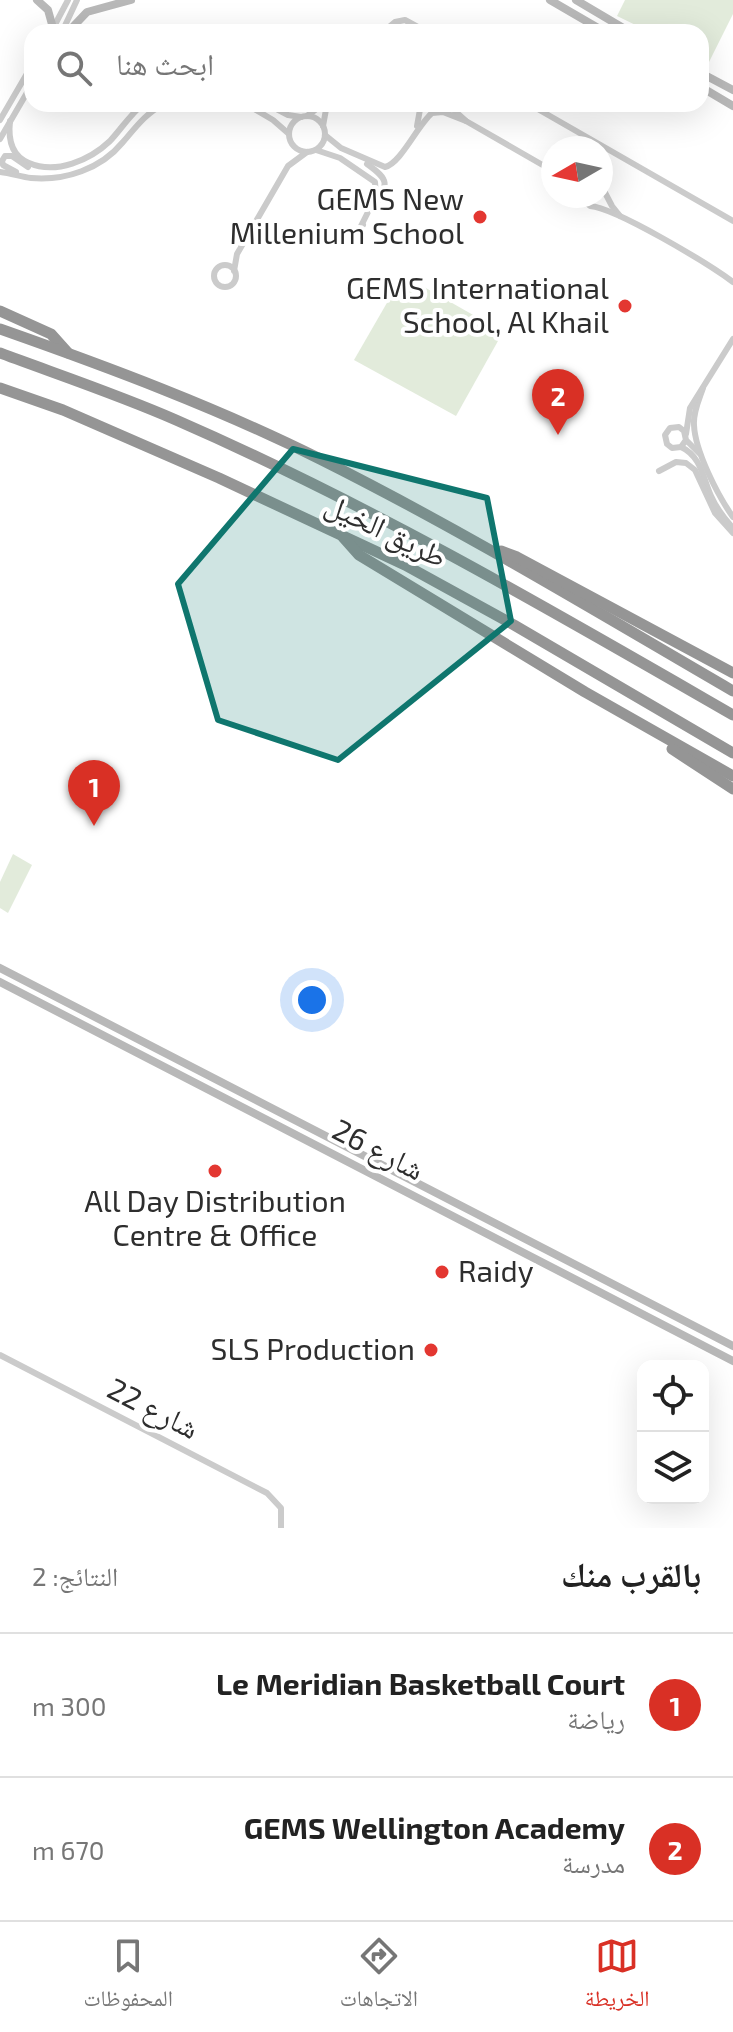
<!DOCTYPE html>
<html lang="ar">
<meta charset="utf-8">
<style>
:root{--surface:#fff;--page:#f6f6f6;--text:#222;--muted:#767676;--line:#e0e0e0;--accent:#d93025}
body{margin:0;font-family:"Exo 2","Noto Naskh Arabic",sans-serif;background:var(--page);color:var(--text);direction:rtl}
.controls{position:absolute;right:24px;bottom:24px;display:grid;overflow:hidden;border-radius:16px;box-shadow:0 8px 32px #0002}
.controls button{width:72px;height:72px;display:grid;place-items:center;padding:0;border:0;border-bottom:2px solid var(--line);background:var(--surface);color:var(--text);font:40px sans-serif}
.compass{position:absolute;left:541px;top:136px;width:72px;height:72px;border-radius:50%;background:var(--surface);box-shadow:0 8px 32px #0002;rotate:261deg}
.you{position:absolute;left:312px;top:1000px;width:28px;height:28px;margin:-20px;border:6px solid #fff;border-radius:50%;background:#1a73e8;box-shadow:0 0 0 12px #1a73e833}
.badge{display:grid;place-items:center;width:52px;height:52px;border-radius:50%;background:var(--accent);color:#fff;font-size:26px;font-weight:700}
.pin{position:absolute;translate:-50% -66px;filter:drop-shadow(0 2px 4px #0008)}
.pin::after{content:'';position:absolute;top:42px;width:28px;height:24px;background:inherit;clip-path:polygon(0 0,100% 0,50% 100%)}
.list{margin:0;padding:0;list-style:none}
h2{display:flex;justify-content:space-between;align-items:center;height:104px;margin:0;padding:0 32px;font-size:34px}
h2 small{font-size:26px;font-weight:400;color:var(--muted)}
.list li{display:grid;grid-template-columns:52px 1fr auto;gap:24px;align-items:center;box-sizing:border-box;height:144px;padding:0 32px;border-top:2px solid var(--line)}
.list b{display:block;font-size:30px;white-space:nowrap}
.list p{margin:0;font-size:26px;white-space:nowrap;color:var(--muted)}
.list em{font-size:26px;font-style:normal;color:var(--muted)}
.icon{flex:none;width:44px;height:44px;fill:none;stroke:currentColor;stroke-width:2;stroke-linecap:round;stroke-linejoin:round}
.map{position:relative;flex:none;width:733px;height:1528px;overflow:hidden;direction:ltr}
.search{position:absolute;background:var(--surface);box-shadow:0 8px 32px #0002;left:24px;right:24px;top:24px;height:88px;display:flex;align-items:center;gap:20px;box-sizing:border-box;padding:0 28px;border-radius:24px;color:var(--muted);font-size:30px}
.sheet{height:392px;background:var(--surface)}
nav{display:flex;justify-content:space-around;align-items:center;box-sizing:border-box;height:112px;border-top:2px solid var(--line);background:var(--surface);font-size:22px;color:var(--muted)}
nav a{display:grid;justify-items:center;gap:4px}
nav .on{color:var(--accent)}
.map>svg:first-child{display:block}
</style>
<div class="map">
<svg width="733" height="1528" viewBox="0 0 733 1528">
<rect width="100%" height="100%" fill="#fff"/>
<g fill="#e2ebdb">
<polygon points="625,0 733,0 733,14 709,62 701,57 701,32 650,32 617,16"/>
<polygon points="403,275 503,332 456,416 354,360"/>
<polygon points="13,854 32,865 8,913 0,908 0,882"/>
</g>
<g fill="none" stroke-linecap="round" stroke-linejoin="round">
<g stroke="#cbcbcb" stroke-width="6">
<polyline points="51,32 68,0"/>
<polyline points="62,32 77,0"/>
<polyline points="383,32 395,22 405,20 427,32"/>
<polyline points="246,104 273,120 289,134"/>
<polyline points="267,104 288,115 301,117"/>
<polyline points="447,104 466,121 553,171"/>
<polyline points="529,104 733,221"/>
<polyline points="307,116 323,104"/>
<circle cx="307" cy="134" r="18"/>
<polyline points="0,120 32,65"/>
<path d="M10,121C8,139 11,156 29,163C56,175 90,160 110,141C121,129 130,115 143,104"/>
<polyline points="323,126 327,104"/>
<polyline points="417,126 421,104"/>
<path d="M325,135L341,148L385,167C401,163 417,126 432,113L443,112L466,121"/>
<polyline points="0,139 32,84"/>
<polyline points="316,150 340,158 375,182 376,196 360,228"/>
<path d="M367,164C391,181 388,184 373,209"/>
<path d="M0,172C11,173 21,177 31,178C65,181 101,169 123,142C136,127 146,113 164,104"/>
<polyline points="16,172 3,165 2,161 5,156 12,156 28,167"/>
<polyline points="601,185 612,206 620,216"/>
<path d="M580,196L590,206C616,208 709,264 733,282"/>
<polyline points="351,241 363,225"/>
<circle cx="225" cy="276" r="11"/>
<polyline points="234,271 237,254 288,166 307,152"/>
<path d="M703,388C699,400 693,412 694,425C695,451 718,496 733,517"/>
<polyline points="686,434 690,408 733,339"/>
<polyline points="686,440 681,447 672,448 667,444 665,435 670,428 679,427 684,431 686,440 700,454"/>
<path d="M681,447C701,456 703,478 711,496C716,508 724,518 733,528"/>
<polyline points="659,471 676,462 686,463 695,470 715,513 733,533"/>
<polyline points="0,1355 267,1493 281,1508 281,1528"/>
</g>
<g stroke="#b8b8b8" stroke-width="8">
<polyline points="37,0 48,10 53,28"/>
<polyline points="550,0 605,32"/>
<polyline points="576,0 630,32"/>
<polyline points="68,32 87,12 131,0"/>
<polyline points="701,73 733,90"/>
<polyline points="701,87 733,106"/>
<polyline points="0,968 733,1346"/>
<polyline points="0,982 733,1361"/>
</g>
<g stroke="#959595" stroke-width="11">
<polyline points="0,311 51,334 68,353"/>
<path d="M0,329C108,367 218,408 320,459C462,530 597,612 733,691"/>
<path d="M0,353C59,375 119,395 176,420C371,505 549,609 733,715"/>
<polyline points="0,388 63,410 219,478 405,565 514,625 733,753"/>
<polyline points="343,537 359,555 585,692 733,776"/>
<polyline points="501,551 517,557 733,673"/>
<polyline points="672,749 733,789"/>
</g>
</g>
<path fill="#0f766e" fill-opacity="0.2" stroke="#0f766e" stroke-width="6" stroke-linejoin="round" d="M293,449L487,498L511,621L338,760L218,720L178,584Z"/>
<g fill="#e33731" stroke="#fff" stroke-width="3">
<circle cx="480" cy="217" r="8"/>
<circle cx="625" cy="306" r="8"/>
<circle cx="215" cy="1171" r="8"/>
<circle cx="442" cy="1272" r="8"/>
<circle cx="431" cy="1350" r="8"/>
</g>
<g text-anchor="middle" stroke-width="8" stroke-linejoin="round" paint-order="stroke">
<g font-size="30" fill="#2e2e2e" stroke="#fff" text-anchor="end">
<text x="464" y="210">GEMS New<tspan x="464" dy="34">Millenium School</tspan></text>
<text x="609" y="299">GEMS International<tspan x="609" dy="34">School, Al Khail</tspan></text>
<text x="215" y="1212" text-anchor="middle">All Day Distribution<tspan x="215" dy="34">Centre &amp; Office</tspan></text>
<text x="458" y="1282" text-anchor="start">Raidy</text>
<text x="415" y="1360">SLS Production</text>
</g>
<g font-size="30" fill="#2e2e2e" stroke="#fff">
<text transform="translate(386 531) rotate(26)" y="10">طريق الخيل</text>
<text transform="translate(378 1150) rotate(27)" y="10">شارع 26</text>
<text transform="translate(153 1409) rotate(27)" y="10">شارع 22</text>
</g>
</g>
</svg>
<div class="controls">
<button><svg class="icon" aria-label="locate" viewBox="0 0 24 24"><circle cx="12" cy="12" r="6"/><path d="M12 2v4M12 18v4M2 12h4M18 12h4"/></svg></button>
<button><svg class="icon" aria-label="layers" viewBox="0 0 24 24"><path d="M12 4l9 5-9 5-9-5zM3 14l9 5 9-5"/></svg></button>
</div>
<svg class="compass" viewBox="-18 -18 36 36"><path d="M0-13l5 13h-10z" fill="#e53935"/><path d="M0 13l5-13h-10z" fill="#767676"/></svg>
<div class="you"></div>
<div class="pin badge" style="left:94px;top:826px">1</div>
<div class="pin badge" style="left:558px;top:435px">2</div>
<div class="search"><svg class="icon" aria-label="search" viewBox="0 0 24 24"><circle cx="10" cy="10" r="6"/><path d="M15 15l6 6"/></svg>ابحث هنا</div>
</div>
<section class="sheet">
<h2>بالقرب منك<small>النتائج: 2</small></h2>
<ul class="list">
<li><span class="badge">1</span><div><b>Le Meridian Basketball Court</b><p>رياضة</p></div><em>300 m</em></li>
<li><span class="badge">2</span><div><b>GEMS Wellington Academy</b><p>مدرسة</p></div><em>670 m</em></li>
</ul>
</section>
<nav>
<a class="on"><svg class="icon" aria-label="map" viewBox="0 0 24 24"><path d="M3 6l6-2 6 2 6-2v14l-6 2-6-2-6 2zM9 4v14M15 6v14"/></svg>الخريطة</a>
<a><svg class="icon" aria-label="directions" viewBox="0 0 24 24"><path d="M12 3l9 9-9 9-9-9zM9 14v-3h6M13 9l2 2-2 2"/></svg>الاتجاهات</a>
<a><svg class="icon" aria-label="saved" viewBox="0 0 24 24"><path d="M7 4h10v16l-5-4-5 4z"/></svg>المحفوظات</a>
</nav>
